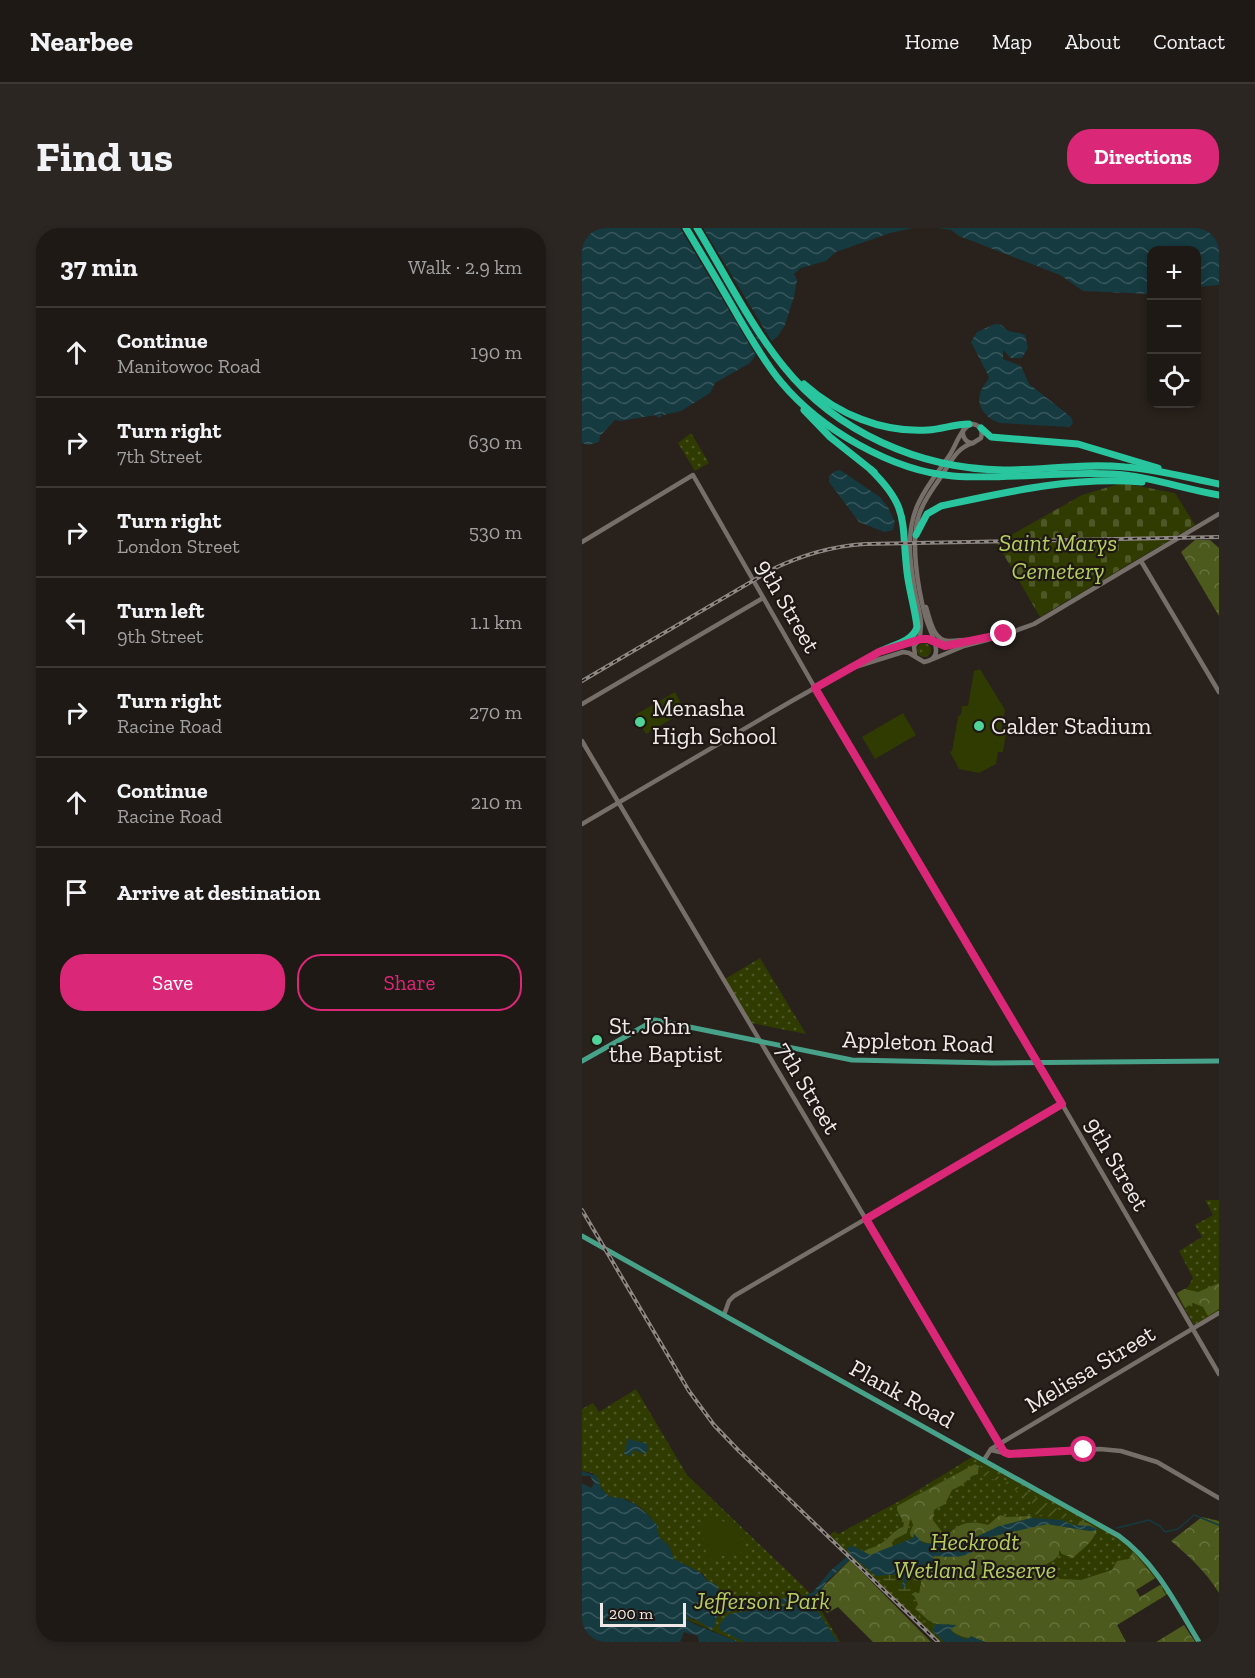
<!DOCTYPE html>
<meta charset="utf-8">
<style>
:root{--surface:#1e1915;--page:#2b2622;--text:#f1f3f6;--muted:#a1a0a0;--line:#3c3834;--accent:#db2777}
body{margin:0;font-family:"Zilla Slab",serif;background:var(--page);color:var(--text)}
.controls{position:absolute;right:18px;top:18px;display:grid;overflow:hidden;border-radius:12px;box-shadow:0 3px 9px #0003}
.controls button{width:54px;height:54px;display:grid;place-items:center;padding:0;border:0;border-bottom:2px solid var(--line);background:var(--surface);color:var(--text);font:30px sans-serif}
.scale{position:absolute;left:18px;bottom:15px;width:86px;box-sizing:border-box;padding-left:6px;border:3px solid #efeae7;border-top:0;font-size:16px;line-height:21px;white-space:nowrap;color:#efeae7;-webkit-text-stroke:4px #1e1713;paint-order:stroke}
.stop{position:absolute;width:18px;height:18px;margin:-14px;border:4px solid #db2777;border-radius:50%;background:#fff}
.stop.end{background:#db2777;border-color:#fff;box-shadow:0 2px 6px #0008}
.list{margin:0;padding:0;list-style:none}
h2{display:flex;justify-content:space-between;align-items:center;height:78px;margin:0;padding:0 24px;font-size:26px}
h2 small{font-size:20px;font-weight:400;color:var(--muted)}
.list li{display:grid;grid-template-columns:39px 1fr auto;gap:18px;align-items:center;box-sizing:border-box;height:90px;padding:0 24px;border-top:2px solid var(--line)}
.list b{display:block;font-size:22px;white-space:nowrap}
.list p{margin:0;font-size:20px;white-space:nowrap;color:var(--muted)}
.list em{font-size:20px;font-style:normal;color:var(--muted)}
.actions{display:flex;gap:12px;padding:18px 24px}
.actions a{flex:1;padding:14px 0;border:2px solid var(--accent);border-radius:24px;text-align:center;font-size:21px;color:var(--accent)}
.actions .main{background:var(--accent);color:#fff}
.icon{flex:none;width:33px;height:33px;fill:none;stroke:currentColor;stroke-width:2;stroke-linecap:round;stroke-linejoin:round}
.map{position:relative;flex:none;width:637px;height:1414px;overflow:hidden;border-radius:24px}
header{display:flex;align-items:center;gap:36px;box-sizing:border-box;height:84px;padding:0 30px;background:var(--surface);border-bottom:2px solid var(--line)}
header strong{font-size:28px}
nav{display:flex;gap:33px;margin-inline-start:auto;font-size:21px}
.intro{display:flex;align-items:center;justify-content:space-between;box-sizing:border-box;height:144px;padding:0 36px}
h1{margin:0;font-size:42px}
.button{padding:15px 27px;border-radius:24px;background:var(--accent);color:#fff;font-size:21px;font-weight:700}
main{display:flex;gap:36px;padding:0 36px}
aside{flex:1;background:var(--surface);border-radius:24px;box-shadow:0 3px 9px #0003}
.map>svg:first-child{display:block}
</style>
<header>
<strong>Nearbee</strong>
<nav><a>Home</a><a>Map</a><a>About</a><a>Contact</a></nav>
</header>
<div class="intro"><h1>Find us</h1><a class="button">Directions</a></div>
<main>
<aside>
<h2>37 min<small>Walk · 2.9 km</small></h2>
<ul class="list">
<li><svg class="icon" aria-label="ahead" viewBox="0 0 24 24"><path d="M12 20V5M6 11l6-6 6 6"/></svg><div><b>Continue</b><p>Manitowoc Road</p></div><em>190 m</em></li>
<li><svg class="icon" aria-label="right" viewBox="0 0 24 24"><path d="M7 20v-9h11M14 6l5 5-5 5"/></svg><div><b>Turn right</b><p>7th Street</p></div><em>630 m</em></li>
<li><svg class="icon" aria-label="right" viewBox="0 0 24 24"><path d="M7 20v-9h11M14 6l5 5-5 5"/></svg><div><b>Turn right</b><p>London Street</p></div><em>530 m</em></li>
<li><svg class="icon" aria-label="left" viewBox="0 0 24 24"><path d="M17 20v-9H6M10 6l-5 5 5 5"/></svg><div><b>Turn left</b><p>9th Street</p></div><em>1.1 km</em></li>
<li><svg class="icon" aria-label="right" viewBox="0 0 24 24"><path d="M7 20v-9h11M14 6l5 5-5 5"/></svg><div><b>Turn right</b><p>Racine Road</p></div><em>270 m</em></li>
<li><svg class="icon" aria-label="ahead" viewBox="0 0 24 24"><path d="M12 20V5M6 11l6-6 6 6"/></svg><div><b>Continue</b><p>Racine Road</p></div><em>210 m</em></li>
<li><svg class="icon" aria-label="arrive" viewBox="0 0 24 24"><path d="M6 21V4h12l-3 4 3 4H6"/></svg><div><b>Arrive at destination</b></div></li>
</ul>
<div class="actions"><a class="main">Save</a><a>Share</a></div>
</aside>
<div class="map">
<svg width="637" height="1414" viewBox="0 0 637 1414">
<defs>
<pattern id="grass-dots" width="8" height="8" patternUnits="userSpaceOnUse" patternTransform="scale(1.5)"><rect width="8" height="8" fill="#303b02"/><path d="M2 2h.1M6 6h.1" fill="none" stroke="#4e5827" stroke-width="1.8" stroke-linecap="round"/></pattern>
<pattern id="forest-crowns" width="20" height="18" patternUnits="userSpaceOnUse" patternTransform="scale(1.5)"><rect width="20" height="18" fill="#4c5a1d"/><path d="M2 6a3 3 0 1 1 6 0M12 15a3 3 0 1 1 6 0" fill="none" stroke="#66723e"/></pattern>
<pattern id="wetland-marsh" width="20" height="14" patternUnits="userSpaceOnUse" patternTransform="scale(1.5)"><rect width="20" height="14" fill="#303b02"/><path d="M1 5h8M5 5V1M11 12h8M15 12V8" fill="none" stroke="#4e5827"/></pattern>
<pattern id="cemetery-stones" width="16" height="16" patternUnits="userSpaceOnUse" patternTransform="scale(1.5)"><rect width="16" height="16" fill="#303b02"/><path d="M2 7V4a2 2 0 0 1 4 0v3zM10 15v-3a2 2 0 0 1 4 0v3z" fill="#4e5827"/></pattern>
<pattern id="garden-furrows" width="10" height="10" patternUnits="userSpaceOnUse" patternTransform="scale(1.5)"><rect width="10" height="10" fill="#303b02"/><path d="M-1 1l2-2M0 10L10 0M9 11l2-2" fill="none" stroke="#4e5827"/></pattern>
<pattern id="water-waves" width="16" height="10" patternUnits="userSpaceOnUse" patternTransform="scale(1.5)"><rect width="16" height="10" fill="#153a40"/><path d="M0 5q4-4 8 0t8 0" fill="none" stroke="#37575c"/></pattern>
</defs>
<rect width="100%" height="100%" fill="#28211c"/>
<g fill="url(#grass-dots)">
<polygon points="109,205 127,235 113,243 96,215"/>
<circle cx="342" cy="422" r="7"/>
<polygon points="178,730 224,806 169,795 143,751"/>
<polygon points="623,972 637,972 637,1083 612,1097 594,1066 606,1059 611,1050 597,1023 620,1009 613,997 631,987"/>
<path d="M54,1161L105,1247L220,1357L231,1369L258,1414H156L102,1390V1388L112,1392L133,1379L126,1354L121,1346L92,1331L87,1318L77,1309C75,1292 59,1277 43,1271C38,1270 32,1271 28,1269C20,1264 16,1254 11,1245L0,1243V1181L11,1175L17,1184Z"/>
<polygon points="390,1229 532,1307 553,1322 576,1349 554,1362 558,1369 580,1356 586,1366 535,1397 544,1414 359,1414 247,1308 253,1303 256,1306 323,1270"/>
</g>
<g fill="url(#forest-crowns)">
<polygon points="613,312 628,312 637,320 637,388 599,324"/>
<polygon points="637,1055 637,1081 626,1088 621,1079 611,1075 603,1080 595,1065 602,1061 616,1064"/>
<path d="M393,1236L397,1238L396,1246L390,1248L380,1257L370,1262L363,1276L352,1282L351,1292L360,1304L367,1306C378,1294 390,1292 406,1297L418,1287L425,1289L449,1288L450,1290C431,1294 414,1300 396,1308C390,1310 385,1315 379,1317C364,1322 342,1315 329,1309L327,1303L331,1297L328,1292L325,1305L310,1315L311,1318L288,1327L281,1324C286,1320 292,1320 298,1316C307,1311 313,1301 321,1299L322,1295L315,1282V1278Z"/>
<path d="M620,1289L637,1293V1365C625,1345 607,1328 589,1313Z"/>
<path d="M498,1293L506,1295L515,1301C512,1314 500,1321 491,1330L480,1326L477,1322V1327L472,1332L457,1340L459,1346L467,1347L469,1344L478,1351L499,1352L530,1342L535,1333L547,1331L551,1324L554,1327L573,1350L554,1362L558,1369L578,1357L584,1367L535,1397L544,1414H403C391,1409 378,1412 368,1401L340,1390L336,1383L332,1381L335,1374L332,1368L328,1367L333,1364L337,1365L341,1343L350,1340L352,1328L386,1326L408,1309L453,1298L465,1296L494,1300Z"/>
<polygon points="268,1332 349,1414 291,1414 256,1379 245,1385 233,1367"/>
<polygon points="602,1397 613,1414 574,1414"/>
</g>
<g fill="url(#wetland-marsh)">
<polygon points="329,1291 331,1297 327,1307 331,1310 311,1318 310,1315 313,1311 325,1305"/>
<path d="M341,1343L337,1365L333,1364L329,1366L332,1368L336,1376L333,1381C344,1388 349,1401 367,1396L370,1404L385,1411L362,1414L294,1348Z"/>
</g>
<polygon fill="url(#cemetery-stones)" points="540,255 593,265 613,297 458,389 415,315 500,267"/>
<polygon fill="url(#garden-furrows)" points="397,1238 485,1286 484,1291 451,1286 450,1273 424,1256 396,1246"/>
<g fill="#303b02">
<polygon points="398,441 423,482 419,504 424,505 421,524 416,524 414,536 397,545 377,541 368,524 370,523 376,489 379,486 380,478 386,478 392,443"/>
<polygon points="93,464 103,483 64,506 53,487"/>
<polygon points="321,485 334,507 293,531 280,509"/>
<path d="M131,1290C149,1294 161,1305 164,1323L125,1331L119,1291Z"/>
</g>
<g fill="url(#water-waves)">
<polygon points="0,0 331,0 308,5 254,24 244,33 219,40 212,46 215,52 212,69 203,97 196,108 175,125 168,135 133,155 128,165 99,183 82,187 79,184 80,188 76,190 74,187 38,193 33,192 18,208 17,214 6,217 0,215"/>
<polygon points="356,0 637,0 637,57 615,59 614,22 570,22 569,66 501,63 478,47 377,8 369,2"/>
<path d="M413,96C420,96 420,98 425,102C430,105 437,104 443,107L446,120L440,130H429L421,122V131L439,138L447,156L489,189L491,195L488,199L418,195C405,191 394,179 398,166C399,159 405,155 407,149L389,114L395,104Z"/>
<polygon points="258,242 298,269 306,279 313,294 311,302 302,304 277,294 247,254 247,248 253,243"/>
<polygon points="46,1211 66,1216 64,1226 51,1222 49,1228 42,1226"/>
<path d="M0,1243L15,1248L19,1260L28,1269L39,1270L53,1276L65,1286L75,1297L77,1309L87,1318L92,1331L119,1345L126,1354L128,1353L135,1358L139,1368L133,1377L134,1380L226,1367L231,1364L248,1343L267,1327L268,1325L264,1320L271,1318L288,1327L331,1310L332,1306L341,1315L378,1317L417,1298L450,1290L480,1292L491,1297L508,1298L517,1302L507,1303L465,1296L408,1309C389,1330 379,1330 352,1328L350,1340L326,1351L321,1361L319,1360L322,1350L318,1346L294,1348L271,1329L245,1353L240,1361L227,1372L136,1385L132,1400L129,1401L113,1391L101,1389L112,1396L156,1414H117L116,1408L102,1404L98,1414H0V1255L9,1260L12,1255L8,1248H0Z"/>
<polygon points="225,1375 231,1376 256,1414 162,1414 138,1402 137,1397 144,1388 151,1385"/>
<path d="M354,1396L375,1397L368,1401C370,1405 381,1411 386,1411L389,1408L403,1414H362L350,1402Z"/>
</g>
<polygon fill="#28211c" points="98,0 121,0 192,117 184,123 123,23 183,124 177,127 176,131"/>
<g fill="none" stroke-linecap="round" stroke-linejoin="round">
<polyline stroke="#153a40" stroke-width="1.5" points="535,1300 567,1292 578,1298 583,1304 596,1301 612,1287 637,1297"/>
<g stroke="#766e68" stroke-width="4.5">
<polyline points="0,314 111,247 233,460 480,876 637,1146"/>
<polyline points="559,333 637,464"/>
<path d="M344,379C348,391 351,413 367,413C376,413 384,411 392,412"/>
<path d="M336,413C343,396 336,381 333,364C328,334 323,302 337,274C345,257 357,243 367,228C374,218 379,198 391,196C398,197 401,203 399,210L391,215C384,215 380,209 381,202"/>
<polyline points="352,415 363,418 381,414"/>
<polyline points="318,418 336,413"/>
<polyline points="333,428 332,418 336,413 343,411 352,415"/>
<polyline points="351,431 382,418 416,409 452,396 637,286"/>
<path d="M273,439L321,424L327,425L342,434C348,433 354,430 354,423C355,414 345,397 343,387C336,361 328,313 337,287C342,271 352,260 360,247C369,234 375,219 391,215"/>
<polyline points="0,476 181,370"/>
<polyline points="0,513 422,1224"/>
<polyline points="0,596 208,474 298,423"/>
<polyline points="142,1087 147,1073 152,1068 480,876"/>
<polyline points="409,1222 427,1226 518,1221 539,1223 575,1234 637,1270"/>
<polyline points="402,1232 409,1221 637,1085"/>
</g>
<g stroke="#48a289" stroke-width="5">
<polyline points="0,833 73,792 270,832 412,835 637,833"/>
<path d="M0,1008L537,1308C574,1335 594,1376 617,1414"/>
</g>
<g stroke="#29c59f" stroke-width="7">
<path d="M104,0C122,30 140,60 157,90C170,112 183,135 199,154C238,201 310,243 371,248C424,252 477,243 530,246C567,248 601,261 637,267"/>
<path d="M115,0C143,46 168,97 202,139C254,204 338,241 421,242C462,242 502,235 543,239C575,241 606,250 637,256"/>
<path d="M222,156C256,186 300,205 346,202C360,201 373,196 387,196"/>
<polyline points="222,182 248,209 292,244"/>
<polyline points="399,200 409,209 496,216 576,240"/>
<path d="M289,242C328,280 319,294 325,344C327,362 333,380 335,399C331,414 309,417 297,424"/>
<path d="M334,307L345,286L359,278C424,264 493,248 560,254"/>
</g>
<g stroke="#8e8884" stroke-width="4">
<g id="rail">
<path d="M0,453L191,341C220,327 251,318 283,316L637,309"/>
<polyline points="0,982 107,1163 132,1197 157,1223 356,1414"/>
</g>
</g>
<use href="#rail" stroke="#1e1713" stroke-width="1.5" stroke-dasharray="4.5" stroke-linecap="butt"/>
</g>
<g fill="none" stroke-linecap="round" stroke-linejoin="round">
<polyline stroke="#db2777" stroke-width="8" points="422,406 363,418 346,411 339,411 297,424 233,460 480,876 284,991 422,1224 427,1226 502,1222"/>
</g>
<g fill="#50d398" stroke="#1e1713" stroke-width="2">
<circle cx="58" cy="494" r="6"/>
<circle cx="397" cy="498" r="6"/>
<circle cx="15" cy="812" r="6"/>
</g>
<g text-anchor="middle" stroke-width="4.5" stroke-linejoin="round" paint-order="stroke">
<g font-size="24" font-style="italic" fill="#b3cd61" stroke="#1e1713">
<text x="476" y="323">Saint Marys<tspan x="476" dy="28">Cemetery</tspan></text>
<text x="393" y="1322">Heckrodt<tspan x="393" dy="28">Wetland Reserve</tspan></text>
<text x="180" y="1381">Jefferson Park</text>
</g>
<g font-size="24" fill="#efeae7" stroke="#1e1713">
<text transform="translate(206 378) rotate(60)" y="8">9th Street</text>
<text transform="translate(336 814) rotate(2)" y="8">Appleton Road</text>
<text transform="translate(226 860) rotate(59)" y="8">7th Street</text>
<text transform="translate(535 936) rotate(60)" y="8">9th Street</text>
<text transform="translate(508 1141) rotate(-31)" y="8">Melissa Street</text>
<text transform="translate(320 1166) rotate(29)" y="8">Plank Road</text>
</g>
<g font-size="24" fill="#efeae7" stroke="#1e1713" text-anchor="start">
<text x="70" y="488">Menasha<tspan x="70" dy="28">High School</tspan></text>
<text x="409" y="506">Calder Stadium</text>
<text x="27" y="806">St. John<tspan x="27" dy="28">the Baptist</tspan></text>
</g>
</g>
</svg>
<div class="controls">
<button>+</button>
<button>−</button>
<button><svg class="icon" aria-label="locate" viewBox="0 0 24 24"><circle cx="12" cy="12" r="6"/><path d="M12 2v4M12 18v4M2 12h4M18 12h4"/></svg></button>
</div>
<div class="scale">200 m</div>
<div class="stop" style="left:502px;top:1222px"></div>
<div class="stop end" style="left:422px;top:406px"></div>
</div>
</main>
